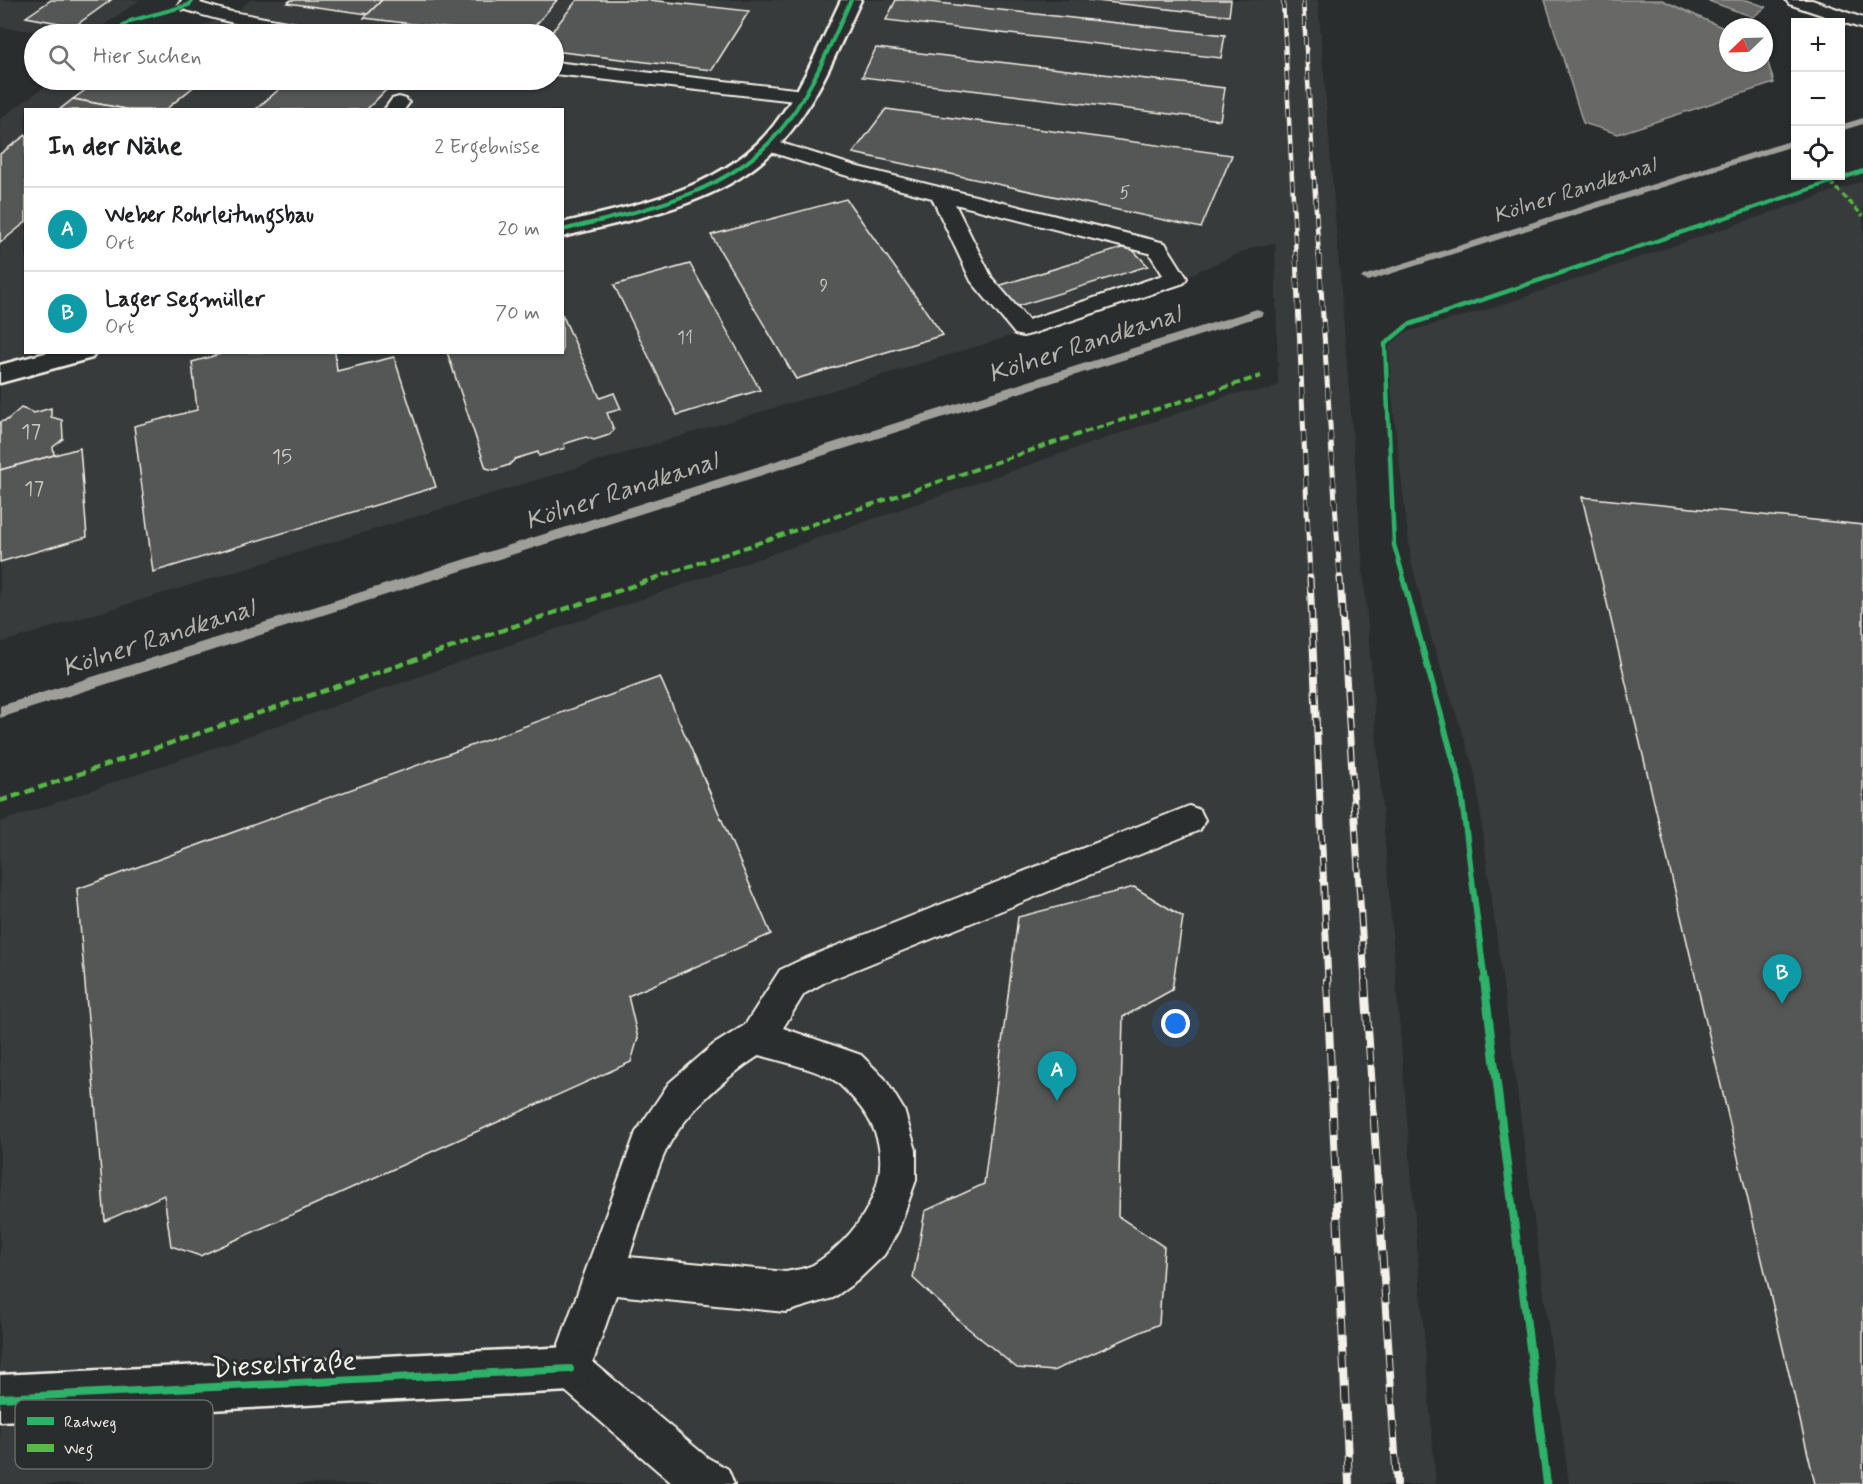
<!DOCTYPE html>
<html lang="de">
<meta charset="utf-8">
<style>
:root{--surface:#fff;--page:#f2f2f2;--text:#202124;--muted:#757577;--line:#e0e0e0;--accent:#111827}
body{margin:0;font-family:Mynerve,sans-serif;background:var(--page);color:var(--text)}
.controls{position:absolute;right:18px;top:18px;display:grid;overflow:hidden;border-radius:0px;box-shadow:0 2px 4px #0004}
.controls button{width:54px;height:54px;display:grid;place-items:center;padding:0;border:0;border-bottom:2px solid var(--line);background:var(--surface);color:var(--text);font:30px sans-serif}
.compass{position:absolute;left:1719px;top:18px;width:54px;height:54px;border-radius:50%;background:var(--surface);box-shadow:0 2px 4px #0004;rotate:247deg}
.you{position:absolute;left:1176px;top:1024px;width:21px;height:21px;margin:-15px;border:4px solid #fff;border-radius:50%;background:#1a73e8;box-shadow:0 0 0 9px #1a73e833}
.badge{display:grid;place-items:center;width:39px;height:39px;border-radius:50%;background:var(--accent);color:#fff;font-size:20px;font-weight:700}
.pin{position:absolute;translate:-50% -50px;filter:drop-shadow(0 2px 3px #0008)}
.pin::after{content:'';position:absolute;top:32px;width:21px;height:18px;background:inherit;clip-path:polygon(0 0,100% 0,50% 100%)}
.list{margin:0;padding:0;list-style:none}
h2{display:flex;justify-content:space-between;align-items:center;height:78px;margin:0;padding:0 24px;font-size:26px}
h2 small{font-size:20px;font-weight:400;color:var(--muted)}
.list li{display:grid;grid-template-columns:39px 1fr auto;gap:18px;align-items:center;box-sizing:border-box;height:84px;padding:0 24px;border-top:2px solid var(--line)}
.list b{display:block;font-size:22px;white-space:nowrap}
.list p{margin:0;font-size:20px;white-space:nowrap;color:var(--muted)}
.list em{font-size:20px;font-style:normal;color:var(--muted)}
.icon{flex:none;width:33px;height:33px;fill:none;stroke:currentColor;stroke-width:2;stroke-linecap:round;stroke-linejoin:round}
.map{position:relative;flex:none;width:1863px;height:1484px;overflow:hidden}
.search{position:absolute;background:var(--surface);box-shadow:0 2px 4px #0004;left:24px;top:24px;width:540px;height:66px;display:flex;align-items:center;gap:15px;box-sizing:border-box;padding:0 21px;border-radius:33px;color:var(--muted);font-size:22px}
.panel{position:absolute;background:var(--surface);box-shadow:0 2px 4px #0004;left:24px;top:108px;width:540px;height:246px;border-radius:0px}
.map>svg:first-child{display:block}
</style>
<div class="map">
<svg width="1863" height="1484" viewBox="0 0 1863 1484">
<rect width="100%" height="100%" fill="#2a2d2e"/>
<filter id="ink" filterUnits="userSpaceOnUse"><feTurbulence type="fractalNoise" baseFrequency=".0167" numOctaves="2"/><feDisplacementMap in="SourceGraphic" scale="12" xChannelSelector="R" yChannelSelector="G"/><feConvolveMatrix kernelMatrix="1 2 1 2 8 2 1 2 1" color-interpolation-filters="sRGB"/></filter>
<g filter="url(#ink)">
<g fill="#373a3a" fill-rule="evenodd">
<polygon points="0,0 140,0 91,34 57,34 0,27"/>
<path d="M250,0H1318L1436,1484H0V822L1233,394L1269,390L1278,385L1275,243L1254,247L1139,297L0,643V119L54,80H554V34H116L127,26L163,31L201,26L235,13ZM26,110H562V352H26Z"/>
<polygon points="1863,181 1863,1484 1569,1484 1476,780 1472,762 1433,644 1411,561 1385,338 1489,309"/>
</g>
<g fill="#676866" stroke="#9f9f9a" stroke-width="1.5">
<polygon points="1545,0 1662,0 1728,30 1728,63 1764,63 1764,49 1774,83 1618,134 1583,123"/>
<polygon points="1706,0 1747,0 1766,7 1753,17"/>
</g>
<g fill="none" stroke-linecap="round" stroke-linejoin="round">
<g fill="#9f9f9a" fill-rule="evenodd">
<polygon points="1863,118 1863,124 1840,131 1840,125"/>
<polygon points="1796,139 1796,145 1371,280 1367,281 1361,278 1363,276"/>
<polygon points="1257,309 1263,313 1261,316 0,718 0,706"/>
</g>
</g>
<g fill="#555756" stroke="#f4f1e8" stroke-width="1.5">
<polygon points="51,0 111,0 75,26 26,17"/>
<polygon points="291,0 382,0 368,14 287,3"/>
<polygon points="382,0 557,0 528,34 494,34 364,18"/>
<polygon points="577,0 649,0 749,11 712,70 554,51 554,34 550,34"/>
<polygon points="896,0 911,0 1225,35 1221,58 886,20"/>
<polygon points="1088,0 1231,0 1229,16"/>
<polygon points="416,25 494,34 407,34"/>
<polygon points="876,48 1225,88 1220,120 862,77"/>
<polygon points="99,80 202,80 165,110 131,110 73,99"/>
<polygon points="290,80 378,80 394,82 366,110 255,110"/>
<polygon points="73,99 131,110 59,110"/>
<polygon points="886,109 1232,155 1201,228 853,153"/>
<polygon points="26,135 26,222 0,243 0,154"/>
<polygon points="846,199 943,335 796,379 711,235"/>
<polygon points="1129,246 1148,266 1015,307 998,286"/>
<polygon points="690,264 760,390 677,415 614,285"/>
<polygon points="562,314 600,398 614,393 621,409 607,413 614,430 609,435 594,440 586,437 564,444 565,448 539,456 538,452 515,459 509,465 494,470 486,468 447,352 562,352"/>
<polygon points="228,352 335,352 337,371 394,357 436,487 153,572 134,426 197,410 192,362"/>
<polygon points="21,408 34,413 51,408 51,417 62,420 63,439 53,447 54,455 0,470 0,422 7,420"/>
<polygon points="80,448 87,537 0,562 0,470"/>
<polygon points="1582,497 1863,525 1863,1484 1815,1484"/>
<polygon points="660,677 771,934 628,996 638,1038 631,1062 200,1256 171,1246 164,1195 105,1221 77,889"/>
<polygon points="1134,887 1183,917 1172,990 1123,1017 1118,1216 1164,1247 1159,1324 1053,1371 1017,1368 964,1325 913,1278 925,1211 984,1184 1018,917"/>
</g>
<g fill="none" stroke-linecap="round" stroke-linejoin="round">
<g stroke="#f4f1e8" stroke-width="4">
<g id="service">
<path d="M190,0L227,11L314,27L320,28L323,32L321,34C274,34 227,23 183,9L180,5L183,1Z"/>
<polygon points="1786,0 1812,0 1863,18 1863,29 1789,4"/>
<polygon points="554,62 804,90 811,92 814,96 811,100 804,102 554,74"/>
<polygon points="399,97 406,99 409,103 404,110 384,110 392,99"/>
<path d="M768,139L858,167L1165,243L1187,278L1184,283L1031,334L1023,336L1015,334L971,281L932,198L844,175L761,149L758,145L761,141ZM955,204L1149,253L1163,275L1028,320L992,278Z"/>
<path d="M1189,806L1200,810L1205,820L1200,830L825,982L804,994L783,1028L861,1055L885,1079L904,1110L916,1150V1180L898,1231L884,1255L857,1281L833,1298L786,1312L616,1295L593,1362L708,1458L728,1469L734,1484H673L556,1383L550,1369L636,1132L669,1083L713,1045L745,1025L780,970L801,960ZM760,1055C779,1061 824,1071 838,1083C852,1096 867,1112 874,1130C896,1182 856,1239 813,1265C805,1269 794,1270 786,1272L629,1257C640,1224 650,1189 663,1157C680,1117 724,1078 760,1055Z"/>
</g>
</g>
<g stroke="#f4f1e8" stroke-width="5">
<g id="minor">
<polygon points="182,0 202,0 196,9 182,9 179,5"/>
<path d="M841,0H861C839,46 820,96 787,136C734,203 641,217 562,237V223C636,205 725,189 774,125C803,87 821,42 841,0Z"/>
<polygon points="49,352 96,352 92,358 0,383 0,365"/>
<polygon points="570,1347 586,1353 592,1369 586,1385 570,1391 0,1421 0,1375"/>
</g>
</g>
<use href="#service" fill="#2a2d2e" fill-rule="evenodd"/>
<use href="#minor" fill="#2a2d2e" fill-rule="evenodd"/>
<g stroke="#f4f1e8" stroke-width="4.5">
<g id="rail-far3">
<polyline points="1283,0 1296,258"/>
<polyline points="1303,0 1319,258"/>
</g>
</g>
<g stroke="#f4f1e8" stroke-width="5">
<g id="rail-far2">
<polyline points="1296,256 1310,579"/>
<polyline points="1319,256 1340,579"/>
</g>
</g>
<g stroke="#f4f1e8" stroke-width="7">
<g id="rail-far1">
<polyline points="1310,578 1328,982"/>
<polyline points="1340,578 1365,982"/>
</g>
</g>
<g stroke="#f4f1e8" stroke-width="8">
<g id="rail">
<polyline points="1327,980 1349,1484"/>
<polyline points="1365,980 1397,1484"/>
</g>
</g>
<use href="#rail-far3" stroke="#2a2d2e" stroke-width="3" stroke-dasharray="9" stroke-linecap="butt"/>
<use href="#rail-far2" stroke="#2a2d2e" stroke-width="4" stroke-dasharray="11" stroke-linecap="butt"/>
<use href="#rail-far1" stroke="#2a2d2e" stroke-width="4.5" stroke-dasharray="14" stroke-linecap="butt"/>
<use href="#rail" stroke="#2a2d2e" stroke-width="6" stroke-dasharray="17" stroke-linecap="butt"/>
<polyline stroke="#58b947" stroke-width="3" stroke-dasharray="6 3" stroke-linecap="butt" points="1830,182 1863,216"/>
<polyline stroke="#58b947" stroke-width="4" stroke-dasharray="8 4" stroke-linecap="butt" points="652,579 1094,429 1261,376"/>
<polyline stroke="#58b947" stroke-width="4.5" stroke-dasharray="9 4.5" stroke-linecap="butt" points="0,801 656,578"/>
<g stroke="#2a2d2e" stroke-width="6">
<g id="cycleway-far3">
<polyline points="112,34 130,21 189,5 192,0"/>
<path d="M562,230C638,211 726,196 779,132C811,94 830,45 851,0"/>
<polyline points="1606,258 1863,171"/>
</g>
</g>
<g stroke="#2a2d2e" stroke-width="8">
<polyline id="cycleway-far2" points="1404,579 1394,545 1385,344 1408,325 1611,256"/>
</g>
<g stroke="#2a2d2e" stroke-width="10">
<polyline id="cycleway-far1" points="1403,578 1460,784 1485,982"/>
</g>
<g stroke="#2a2d2e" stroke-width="11">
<g id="cycleway">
<polyline points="1484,980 1547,1484"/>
<polyline points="0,1398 570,1369"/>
</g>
</g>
<use href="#cycleway-far3" stroke="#2db169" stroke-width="4"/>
<use href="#cycleway-far2" stroke="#2db169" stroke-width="4.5"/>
<use href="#cycleway-far1" stroke="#2db169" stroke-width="6"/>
<use href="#cycleway" stroke="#2db169" stroke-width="8"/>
</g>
</g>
<g text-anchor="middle" stroke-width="6" stroke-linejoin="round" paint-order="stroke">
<g font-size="18" fill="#cccac4">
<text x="1125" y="198">5</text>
<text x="824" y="291">9</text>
<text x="685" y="343">11</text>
</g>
<g font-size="21" fill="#cccac4">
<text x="31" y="438">17</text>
<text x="282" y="463">15</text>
<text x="34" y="495">17</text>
</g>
<g font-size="22" font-style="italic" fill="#b5b3ae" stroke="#2a2d2e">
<text transform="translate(1574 189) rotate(-18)" y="8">Kölner Randkanal</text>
</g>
<g font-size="26" font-style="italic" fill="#b5b3ae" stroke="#2a2d2e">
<text transform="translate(1084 343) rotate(-18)" y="9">Kölner Randkanal</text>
<text transform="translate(621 490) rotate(-18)" y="9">Kölner Randkanal</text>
<text transform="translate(158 637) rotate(-18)" y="9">Kölner Randkanal</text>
</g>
<g font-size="28" fill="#f4f1e8" stroke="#2a2d2e">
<text transform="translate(284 1363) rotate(-3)" y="10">Dieselstraße</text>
</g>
</g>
<rect x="15" y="1400" width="198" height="69" rx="9" fill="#2a2d2e" stroke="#676866" stroke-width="1.5"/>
<rect x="27" y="1417" width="27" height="8" fill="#2db169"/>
<rect x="27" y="1444" width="27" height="8" fill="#58b947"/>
<g font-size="16" fill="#f4f1e8">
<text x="64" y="1427">Radweg</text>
<text x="64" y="1454">Weg</text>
</g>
</svg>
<div class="controls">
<button>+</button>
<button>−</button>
<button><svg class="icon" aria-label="locate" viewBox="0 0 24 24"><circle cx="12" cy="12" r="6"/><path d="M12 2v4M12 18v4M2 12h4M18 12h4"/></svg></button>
</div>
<svg class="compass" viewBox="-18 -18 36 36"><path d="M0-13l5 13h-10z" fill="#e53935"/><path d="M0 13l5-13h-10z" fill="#757577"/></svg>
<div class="you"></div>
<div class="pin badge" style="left:1057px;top:1101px;background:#0f9aa8">A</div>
<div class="pin badge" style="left:1782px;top:1004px;background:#0f9aa8">B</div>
<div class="search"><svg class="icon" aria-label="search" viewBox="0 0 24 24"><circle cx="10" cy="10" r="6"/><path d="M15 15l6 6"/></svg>Hier suchen</div>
<section class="panel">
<h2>In der Nähe<small>2 Ergebnisse</small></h2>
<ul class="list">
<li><span class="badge" style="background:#0f9aa8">A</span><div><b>Weber Rohrleitungsbau</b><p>Ort</p></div><em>20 m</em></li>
<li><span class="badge" style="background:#0f9aa8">B</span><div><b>Lager Segmüller</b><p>Ort</p></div><em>70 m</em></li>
</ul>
</section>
</div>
